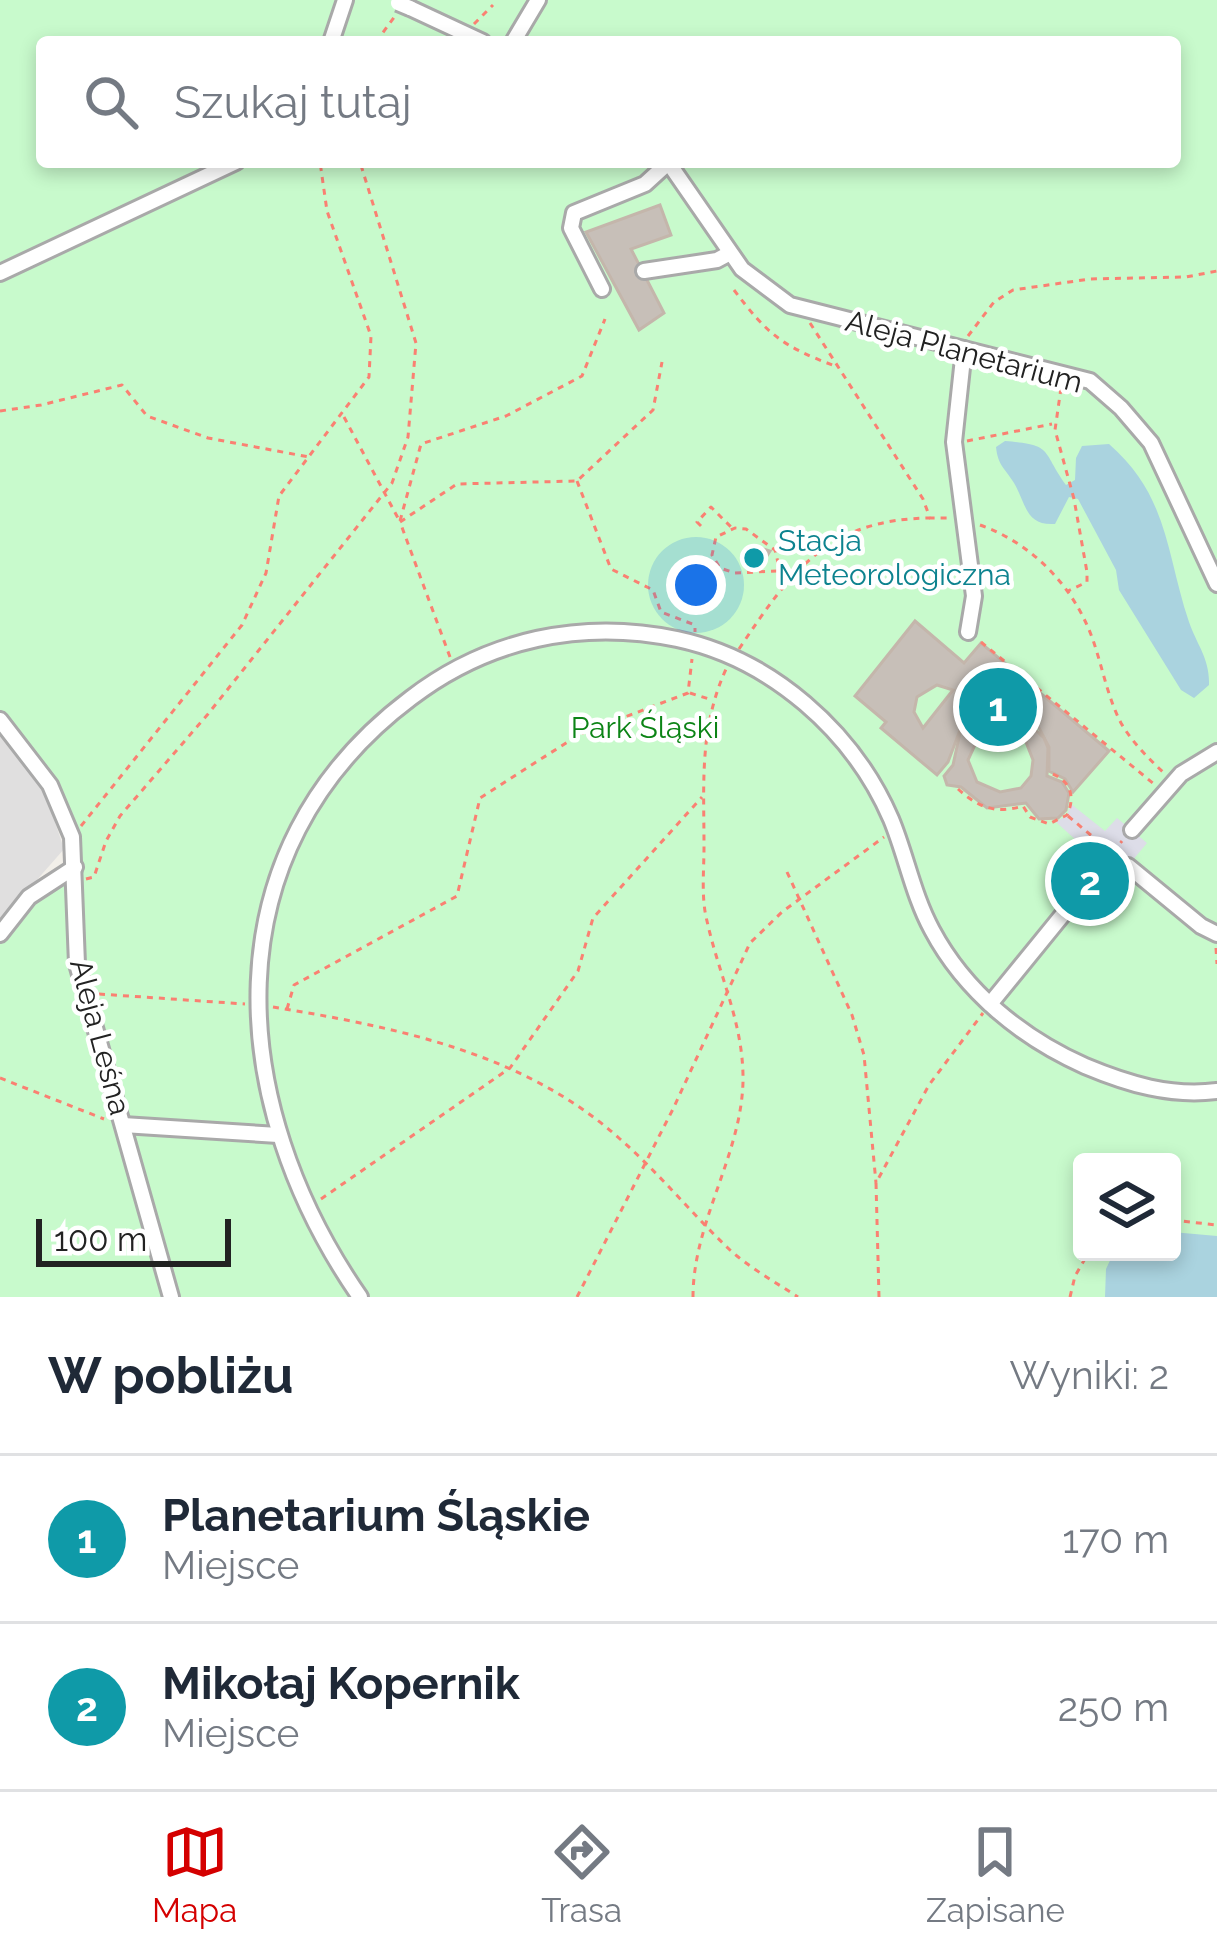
<!DOCTYPE html>
<html lang="pl">
<meta charset="utf-8">
<style>
:root{--surface:#fff;--page:#f6f6f7;--text:#1f2937;--muted:#747a83;--line:#e0e1e3;--accent:#d40000}
body{margin:0;font-family:Raleway,sans-serif;background:var(--page);color:var(--text)}
.controls{position:absolute;right:36px;bottom:36px;display:grid;overflow:hidden;border-radius:12px;box-shadow:0 6px 18px #0003}
.controls button{width:108px;height:108px;display:grid;place-items:center;padding:0;border:0;border-bottom:3px solid var(--line);background:var(--surface);color:var(--text);font:60px sans-serif}
.scale{position:absolute;left:36px;bottom:30px;width:195px;box-sizing:border-box;padding-left:12px;border:6px solid #222;border-top:0;font-size:33px;line-height:42px;white-space:nowrap;color:#222;-webkit-text-stroke:9px #fff;paint-order:stroke}
.you{position:absolute;left:696px;top:585px;width:42px;height:42px;margin:-30px;border:9px solid #fff;border-radius:50%;background:#1a73e8;box-shadow:0 0 0 18px #1a73e833}
.badge{display:grid;place-items:center;width:78px;height:78px;border-radius:50%;background:var(--accent);color:#fff;font-size:39px;font-weight:700}
.pin{position:absolute;translate:-50% -50%;border:6px solid #fff;box-shadow:0 3px 12px #0006}
.list{margin:0;padding:0;list-style:none}
h2{display:flex;justify-content:space-between;align-items:center;height:156px;margin:0;padding:0 48px;font-size:51px}
h2 small{font-size:39px;font-weight:400;color:var(--muted)}
.list li{display:grid;grid-template-columns:78px 1fr auto;gap:36px;align-items:center;box-sizing:border-box;height:168px;padding:0 48px;border-top:3px solid var(--line)}
.list b{display:block;font-size:45px;white-space:nowrap}
.list p{margin:0;font-size:39px;white-space:nowrap;color:var(--muted)}
.list em{font-size:39px;font-style:normal;color:var(--muted)}
.icon{flex:none;width:66px;height:66px;fill:none;stroke:currentColor;stroke-width:2;stroke-linecap:round;stroke-linejoin:round}
.map{position:relative;flex:none;width:1217px;height:1297px;overflow:hidden}
.search{position:absolute;background:var(--surface);box-shadow:0 6px 18px #0003;left:36px;right:36px;top:36px;height:132px;display:flex;align-items:center;gap:30px;box-sizing:border-box;padding:0 42px;border-radius:12px;color:var(--muted);font-size:45px}
.sheet{height:492px;background:var(--surface)}
nav{display:flex;justify-content:space-around;align-items:center;box-sizing:border-box;height:168px;border-top:3px solid var(--line);background:var(--surface);font-size:33px;color:var(--muted)}
nav a{display:grid;justify-items:center;gap:6px}
nav .on{color:var(--accent)}
.map>svg:first-child{display:block}
</style>
<div class="map">
<svg width="1217" height="1297" viewBox="0 0 1217 1297">
<rect width="100%" height="100%" fill="#f2efe9"/>
<polygon fill="#e0dfdf" points="0,732 44,789 64,849 0,922"/>
<path fill="#c8facc" fill-rule="evenodd" d="M0,0H1217V1297H0V941L30,902L77,873L48,781L0,721ZM42,42H1175V162H42ZM1082,1162H1172V1252H1082Z"/>
<polygon fill="#dddde8" points="1071,804 1105,831 1117,818 1147,843 1097,903 1067,878 1088,851 1056,822 1067,815"/>
<g fill="#aad3df">
<path d="M1005,441C1054,445 1041,450 1066,485L1075,480L1076,458L1082,446L1109,444C1169,496 1166,554 1189,622C1197,645 1210,659 1209,685L1194,698L1181,690L1119,590L1116,570L1078,499L1069,497L1055,524C1025,526 1026,503 1014,483C1005,468 998,466 996,447Z"/>
<polygon points="1172,1232 1217,1236 1217,1297 1105,1297 1106,1269 1114,1252 1172,1252"/>
</g>
<g fill="#c7bfb8" stroke="#c4b6ab" stroke-width="3" fill-rule="evenodd">
<polygon points="660,205 671,235 631,249 664,313 639,330 586,232"/>
<polygon points="754,546 770,551 761,565 753,568 745,559"/>
<path d="M915,621L964,663L981,643L1109,751L1073,792L1065,779L1049,771V747L1037,724L1018,710H990L973,717L960,730L948,762L937,775L881,728L886,722L855,696ZM937,685L953,690L923,728L914,712L917,697Z"/>
<path d="M994,711L1021,716L1044,738L1048,748L1047,776L1062,782L1069,793L1066,810L1058,818L1039,819L1026,803L987,808L961,787L947,785L944,776L953,765L960,733L974,719ZM1001,728L1024,737L1033,760L1031,776L1021,788L1000,792L977,782L968,760L979,736Z"/>
</g>
<g fill="none" stroke-linecap="round" stroke-linejoin="round">
<g stroke="#a9a9a9" stroke-width="20">
<g id="minor">
<polyline points="410,8 483,42"/>
<polyline points="331,42 345,0"/>
<polyline points="513,42 538,0"/>
<polyline points="668,162 742,269 790,305 1090,381 1121,408 1151,443 1217,584"/>
<polyline points="644,271 717,260 730,253"/>
<polyline points="0,273 236,162"/>
<polyline points="602,289 571,228 574,213 645,184 668,163"/>
<polyline points="964,349 954,442 974,596 968,632"/>
<polyline points="0,720 50,785 72,837 77,964 171,1297"/>
<polyline points="1132,830 1181,774 1217,752"/>
<polyline points="1128,866 1201,926 1217,934"/>
<polyline points="0,934 29,897 75,867"/>
<polyline points="990,1004 1069,907"/>
<polyline points="123,1125 278,1135"/>
<path d="M360,1297C226,1104 207,851 411,698C488,639 582,619 677,639C771,659 853,731 891,819C906,855 913,895 932,930C965,992 1022,1038 1085,1066C1128,1084 1171,1097 1217,1091"/>
</g>
</g>
<g stroke="#fa8072" stroke-width="3" stroke-dasharray="6 6" stroke-linecap="butt">
<polyline points="474,24 493,5"/>
<polyline points="376,42 395,16"/>
<path d="M734,290C768,335 782,346 835,366"/>
<polyline points="810,323 923,499 930,518 948,518"/>
<polyline points="968,336 994,302 1013,290 1090,279 1186,277 1217,271"/>
<polyline points="1061,388 1055,430 1074,499 1087,572 1087,582 1068,591"/>
<polyline points="0,411 41,405 122,385 147,416 208,438 309,457"/>
<polyline points="344,417 399,520"/>
<polyline points="967,441 1052,424"/>
<polyline points="577,481 611,569 653,590 661,612 695,625 695,632"/>
<polyline points="400,521 421,444 506,416 582,376 605,319"/>
<path d="M980,525C1034,544 1076,589 1094,643C1103,670 1108,698 1121,723C1132,742 1148,758 1164,773"/>
<polyline points="701,526 697,522 711,507 731,527"/>
<polyline points="777,571 735,573 720,568 712,555 716,537 735,528 746,529 775,550 783,583"/>
<polyline points="981,642 1154,784"/>
<path d="M739,649C791,571 828,519 930,518"/>
<polyline points="450,657 400,522 457,484 577,481 653,410 662,362"/>
<polyline points="690,693 709,699"/>
<path d="M958,789C979,808 996,814 1023,806L1030,817L1049,824L1067,815C1076,796 1070,780 1050,773"/>
<polyline points="1068,816 1111,852"/>
<polyline points="81,826 242,625 266,573 279,496 369,377 371,336 327,211 320,162"/>
<polyline points="787,872 852,1015 864,1055 876,1183"/>
<polyline points="86,879 94,877 106,841 120,816 208,714 392,483 408,437 416,343 360,162"/>
<polyline points="1087,888 1098,887 1098,874"/>
<polyline points="1079,894 1085,886 1084,875 1096,873 1122,841"/>
<polyline points="1216,948 1217,964"/>
<polyline points="99,994 245,1004"/>
<path d="M273,1007C395,1027 525,1053 620,1139C659,1173 692,1214 730,1250C750,1268 775,1282 798,1297"/>
<polyline points="287,1009 294,985 457,896 480,798 580,734 688,693 692,659"/>
<polyline points="0,1078 104,1119"/>
<polyline points="321,1199 510,1068 578,971 593,918 702,797"/>
<polyline points="1172,1220 1217,1225"/>
<polyline points="577,1297 673,1109 750,943 782,912 884,837"/>
<path d="M693,1297C693,1222 741,1156 743,1082C744,1024 719,976 707,921C701,898 704,871 704,847C704,782 699,727 727,667"/>
<polyline points="879,1297 876,1183 929,1085 983,1013"/>
<polyline points="1070,1297 1075,1276 1089,1252"/>
</g>
<use href="#minor" stroke="#fff" stroke-width="14"/>
<g stroke="#a9a9a9" stroke-width="20" stroke-linecap="butt">
<polyline id="minor-bridge" points="398,3 410,8"/>
</g>
<use href="#minor-bridge" stroke="#fff" stroke-width="14"/>
</g>
<circle fill="#0f9aa8" stroke="#fff" stroke-width="4.5" cx="754" cy="558" r="12"/>
<g text-anchor="middle" stroke-width="9" stroke-linejoin="round" paint-order="stroke">
<g font-size="30" fill="#222" stroke="#fff">
<text transform="translate(964 352) rotate(15)" y="10">Aleja Planetarium</text>
<text transform="translate(100 1037) rotate(75)" y="10">Aleja Leśna</text>
</g>
<g font-size="30" fill="#0d838f" stroke="#fff" text-anchor="start">
<text x="778" y="551">Stacja<tspan x="778" dy="34">Meteorologiczna</tspan></text>
</g>
<g font-size="30" fill="#0c8416" stroke="#fff">
<text x="645" y="738">Park Śląski</text>
</g>
</g>
</svg>
<div class="controls">
<button><svg class="icon" aria-label="layers" viewBox="0 0 24 24"><path d="M12 4l9 5-9 5-9-5zM3 14l9 5 9-5"/></svg></button>
</div>
<div class="scale">100 m</div>
<div class="you"></div>
<div class="pin badge" style="left:998px;top:707px;background:#0f9aa8">1</div>
<div class="pin badge" style="left:1090px;top:881px;background:#0f9aa8">2</div>
<div class="search"><svg class="icon" aria-label="search" viewBox="0 0 24 24"><circle cx="10" cy="10" r="6"/><path d="M15 15l6 6"/></svg>Szukaj tutaj</div>
</div>
<section class="sheet">
<h2>W pobliżu<small>Wyniki: 2</small></h2>
<ul class="list">
<li><span class="badge" style="background:#0f9aa8">1</span><div><b>Planetarium Śląskie</b><p>Miejsce</p></div><em>170 m</em></li>
<li><span class="badge" style="background:#0f9aa8">2</span><div><b>Mikołaj Kopernik</b><p>Miejsce</p></div><em>250 m</em></li>
</ul>
</section>
<nav>
<a class="on"><svg class="icon" aria-label="map" viewBox="0 0 24 24"><path d="M3 6l6-2 6 2 6-2v14l-6 2-6-2-6 2zM9 4v14M15 6v14"/></svg>Mapa</a>
<a><svg class="icon" aria-label="directions" viewBox="0 0 24 24"><path d="M12 3l9 9-9 9-9-9zM9 14v-3h6M13 9l2 2-2 2"/></svg>Trasa</a>
<a><svg class="icon" aria-label="saved" viewBox="0 0 24 24"><path d="M7 4h10v16l-5-4-5 4z"/></svg>Zapisane</a>
</nav>
